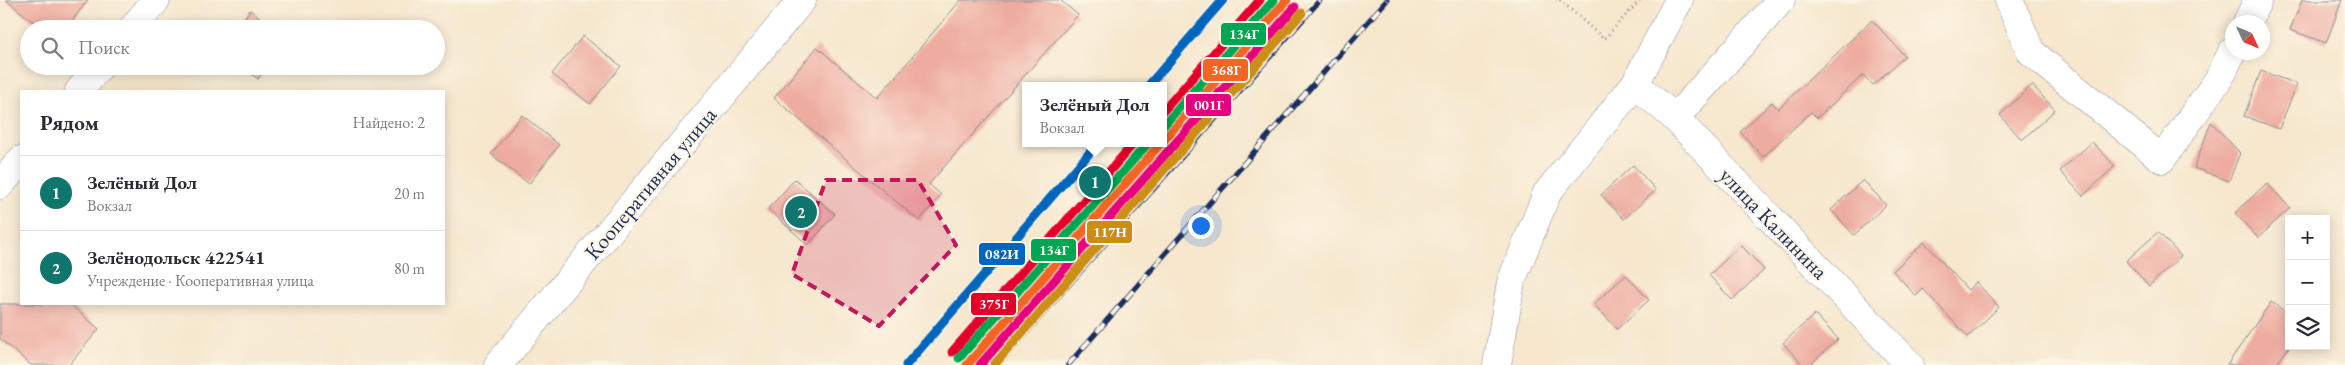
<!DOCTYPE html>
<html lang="ru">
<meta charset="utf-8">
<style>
:root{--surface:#fff;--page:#f2f2f3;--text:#2b2b33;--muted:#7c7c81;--line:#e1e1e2;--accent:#0f766e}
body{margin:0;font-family:"EB Garamond",serif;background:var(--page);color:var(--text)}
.controls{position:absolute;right:15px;bottom:15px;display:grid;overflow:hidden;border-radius:0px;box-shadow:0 2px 12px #0003}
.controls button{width:45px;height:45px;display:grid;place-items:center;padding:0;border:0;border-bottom:1px solid var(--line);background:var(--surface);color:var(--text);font:25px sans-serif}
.compass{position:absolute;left:2225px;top:15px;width:45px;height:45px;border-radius:50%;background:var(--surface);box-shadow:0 2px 12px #0003;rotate:134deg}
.you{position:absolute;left:1200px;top:225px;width:18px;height:18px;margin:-12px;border:4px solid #fff;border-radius:50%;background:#1a73e8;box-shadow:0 0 0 8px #1a73e833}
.badge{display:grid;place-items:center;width:32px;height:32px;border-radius:50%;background:var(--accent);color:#fff;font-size:16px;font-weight:700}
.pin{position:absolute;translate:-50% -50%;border:2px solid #fff;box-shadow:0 1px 5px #0006}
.popup{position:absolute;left:1022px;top:82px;width:145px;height:65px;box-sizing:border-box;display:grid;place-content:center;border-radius:0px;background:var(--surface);filter:drop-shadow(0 1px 4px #0005);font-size:16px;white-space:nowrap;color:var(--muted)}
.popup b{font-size:19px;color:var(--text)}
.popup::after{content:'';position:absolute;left:50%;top:100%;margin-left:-10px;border:10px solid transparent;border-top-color:var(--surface)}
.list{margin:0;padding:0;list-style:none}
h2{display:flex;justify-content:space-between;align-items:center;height:65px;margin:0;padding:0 20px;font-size:21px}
h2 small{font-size:16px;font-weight:400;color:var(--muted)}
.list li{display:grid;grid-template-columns:32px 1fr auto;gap:15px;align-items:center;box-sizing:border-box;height:75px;padding:0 20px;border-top:1px solid var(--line)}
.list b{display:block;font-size:19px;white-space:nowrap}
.list p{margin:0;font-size:16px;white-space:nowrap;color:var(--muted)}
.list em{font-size:16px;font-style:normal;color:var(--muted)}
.icon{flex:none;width:28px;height:28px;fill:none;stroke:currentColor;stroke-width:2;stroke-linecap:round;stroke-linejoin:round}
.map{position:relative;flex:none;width:2345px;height:365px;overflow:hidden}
.search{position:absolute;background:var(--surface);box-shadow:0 2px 12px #0003;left:20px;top:20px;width:425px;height:55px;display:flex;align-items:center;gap:12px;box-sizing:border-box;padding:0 18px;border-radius:28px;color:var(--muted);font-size:19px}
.panel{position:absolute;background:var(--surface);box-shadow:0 2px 12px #0003;left:20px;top:90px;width:425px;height:215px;border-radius:0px}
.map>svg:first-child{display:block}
</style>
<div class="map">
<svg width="2345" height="365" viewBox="0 0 2345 365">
<rect width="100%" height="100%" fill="#fcf5e5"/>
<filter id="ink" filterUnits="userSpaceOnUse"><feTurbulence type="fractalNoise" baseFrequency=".02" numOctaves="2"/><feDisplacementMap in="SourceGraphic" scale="10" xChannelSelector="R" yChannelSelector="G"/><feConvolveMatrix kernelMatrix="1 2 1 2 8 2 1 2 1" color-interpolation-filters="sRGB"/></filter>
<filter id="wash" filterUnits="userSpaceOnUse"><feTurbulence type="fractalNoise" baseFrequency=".0096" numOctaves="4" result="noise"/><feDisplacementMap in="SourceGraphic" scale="20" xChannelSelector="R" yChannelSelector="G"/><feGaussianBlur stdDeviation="1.12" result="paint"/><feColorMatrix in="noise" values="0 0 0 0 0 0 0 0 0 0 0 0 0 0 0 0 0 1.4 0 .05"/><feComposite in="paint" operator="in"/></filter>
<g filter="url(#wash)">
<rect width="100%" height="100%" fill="#f6e7cd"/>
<g id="blocks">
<g fill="#eeaca0">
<polygon points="6,0 88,0 66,29 42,29"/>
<polygon points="961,0 1060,0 1078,15 929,184 941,195 919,221 774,98 817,47 877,98"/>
<polygon points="2302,0 2342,0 2326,43 2290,30"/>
<polygon points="250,10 274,29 236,29"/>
<polygon points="1872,20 1905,56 1873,85 1863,75 1817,118 1811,112 1763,157 1740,132 1772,102 1778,109"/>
<polygon points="583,36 621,66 590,104 552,74"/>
<polygon points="242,66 268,66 258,79"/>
<polygon points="2261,71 2297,84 2279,129 2244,116"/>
<polygon points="2032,85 2055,110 2022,140 2000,115"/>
<polygon points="522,115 559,145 529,184 491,154"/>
<polygon points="2211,122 2240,153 2229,181 2194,168"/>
<polygon points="2092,142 2115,166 2083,196 2060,171"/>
<polygon points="1633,165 1656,190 1624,219 1601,195"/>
<polygon points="795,179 835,214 808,245 768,209"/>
<polygon points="1863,180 1886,205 1854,235 1831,210"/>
<polygon points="2267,183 2290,208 2258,238 2235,213"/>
<polygon points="2158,232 2181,256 2149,286 2126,261"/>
<polygon points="1924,242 1968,290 1976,282 1999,307 1968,337 1923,289 1916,296 1893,271"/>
<polygon points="1741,245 1764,270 1732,300 1709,275"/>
<polygon points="1626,275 1649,300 1617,329 1594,304"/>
<polygon points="2271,302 2289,314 2289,347 2276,365 2227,365"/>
<polygon points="0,304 70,304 99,329 69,365 31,365 0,339"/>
<polygon points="1815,314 1838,339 1810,365 1803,365 1783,343"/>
</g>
</g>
</g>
<g filter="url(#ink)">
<use href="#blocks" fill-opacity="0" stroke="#888b96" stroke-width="1"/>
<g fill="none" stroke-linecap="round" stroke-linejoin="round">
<g stroke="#888b96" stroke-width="29">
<g id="minor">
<polyline points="2009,0 2031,52 2162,159 2220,77 2232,52"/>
<polyline points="2247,22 2258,0"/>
<polyline points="132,29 156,0"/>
<polyline points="1635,84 1675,118 1910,365"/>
<polyline points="79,91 100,66"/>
<polyline points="1675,118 1781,0"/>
<polyline points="0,185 21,160"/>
<polyline points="498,365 802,0"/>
<polyline points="1497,365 1511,282 1547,193 1635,84 1679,0"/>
</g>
</g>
<polyline stroke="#888b96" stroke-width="3" stroke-dasharray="1 4" stroke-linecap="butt" points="1560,0 1604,39 1640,0"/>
<use href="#minor" stroke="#fff" stroke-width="28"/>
<g stroke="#1b2f5e" stroke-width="5.5">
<g id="rail">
<polyline points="998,365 1320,0"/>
<polyline points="1068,365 1387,0"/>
</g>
</g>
<use href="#rail" stroke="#fcf5e5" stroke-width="4" stroke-dasharray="11" stroke-linecap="butt"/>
<g stroke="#fcf5e5" stroke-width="12">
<g id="rail-1">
<polyline points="1148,86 1223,0"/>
<polyline points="906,365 1098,143"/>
</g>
</g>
<g stroke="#fcf5e5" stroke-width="12">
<g id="rail-2">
<polyline points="1164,140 1287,0"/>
<polyline points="967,365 1161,143"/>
</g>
</g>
<g stroke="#fcf5e5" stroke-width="12">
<g id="rail-3">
<polyline points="1172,147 1295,7"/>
<polyline points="980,365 1169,150"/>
</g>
</g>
<g stroke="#fcf5e5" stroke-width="12">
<g id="rail-4">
<polyline points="1164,125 1274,0"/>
<polyline points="959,358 1148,143"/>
</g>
</g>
<g stroke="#fcf5e5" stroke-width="12">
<g id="rail-5">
<polyline points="1179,153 1302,13"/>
<polyline points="994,365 1176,156"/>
</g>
</g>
<g stroke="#fcf5e5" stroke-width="12">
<g id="rail-6">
<polyline points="1164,110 1260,0"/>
<polyline points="952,352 1134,143"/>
</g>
</g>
<use href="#rail-1" stroke="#0065bd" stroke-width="9"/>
<use href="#rail-2" stroke="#f26522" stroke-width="9"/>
<use href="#rail-3" stroke="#e5007d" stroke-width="9"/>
<use href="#rail-4" stroke="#00a651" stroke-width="9"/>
<use href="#rail-5" stroke="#cb8e13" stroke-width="9"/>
<use href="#rail-6" stroke="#e4002b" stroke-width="9"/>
</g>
</g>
<path fill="#c2185b" fill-opacity="0.2" stroke="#c2185b" stroke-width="4" stroke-dasharray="10 6" stroke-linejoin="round" d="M826,180H918L956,245L879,326L792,274Z"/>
<g text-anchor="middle" stroke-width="4" stroke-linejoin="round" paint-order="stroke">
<g font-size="22" fill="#1b2f5e" stroke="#fcf5e5">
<text transform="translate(650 183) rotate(-50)" y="8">Кооперативная улица</text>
<text transform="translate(1774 223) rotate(46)" y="8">улица Калинина</text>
</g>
</g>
<g stroke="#fcf5e5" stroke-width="2">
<rect x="1220" y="22" width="47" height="24" rx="5" fill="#00a651"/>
<rect x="1202" y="58" width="47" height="24" rx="5" fill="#f26522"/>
<rect x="1185" y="93" width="47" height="24" rx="5" fill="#e5007d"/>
<rect x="1086" y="220" width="47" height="24" rx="5" fill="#cb8e13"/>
<rect x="1030" y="238" width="47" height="24" rx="5" fill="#00a651"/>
<rect x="978" y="242" width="48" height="24" rx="5" fill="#0065bd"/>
<rect x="970" y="292" width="47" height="24" rx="5" fill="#e4002b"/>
</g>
<g font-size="14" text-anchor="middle" font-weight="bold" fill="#fff">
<text x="1244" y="39">134Г</text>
<text x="1226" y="75">368Г</text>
<text x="1209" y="110">001Г</text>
<text x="1110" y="237">117Н</text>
<text x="1054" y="255">134Г</text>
<text x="1002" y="259">082И</text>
<text x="994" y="309">375Г</text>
</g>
</svg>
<div class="controls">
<button>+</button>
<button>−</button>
<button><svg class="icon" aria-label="layers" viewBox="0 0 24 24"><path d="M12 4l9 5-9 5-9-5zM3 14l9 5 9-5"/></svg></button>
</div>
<svg class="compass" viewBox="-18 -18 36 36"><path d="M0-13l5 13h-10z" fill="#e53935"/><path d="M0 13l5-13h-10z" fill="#7c7c81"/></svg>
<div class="you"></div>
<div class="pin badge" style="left:1095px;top:182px">1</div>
<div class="popup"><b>Зелёный Дол</b>Вокзал</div>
<div class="pin badge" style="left:801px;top:212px">2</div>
<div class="search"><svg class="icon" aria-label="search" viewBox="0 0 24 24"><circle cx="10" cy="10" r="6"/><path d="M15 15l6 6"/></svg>Поиск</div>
<section class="panel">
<h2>Рядом<small>Найдено: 2</small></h2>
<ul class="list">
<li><span class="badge">1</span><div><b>Зелёный Дол</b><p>Вокзал</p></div><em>20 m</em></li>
<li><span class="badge">2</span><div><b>Зелёнодольск 422541</b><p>Учреждение · Кооперативная улица</p></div><em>80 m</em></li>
</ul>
</section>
</div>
